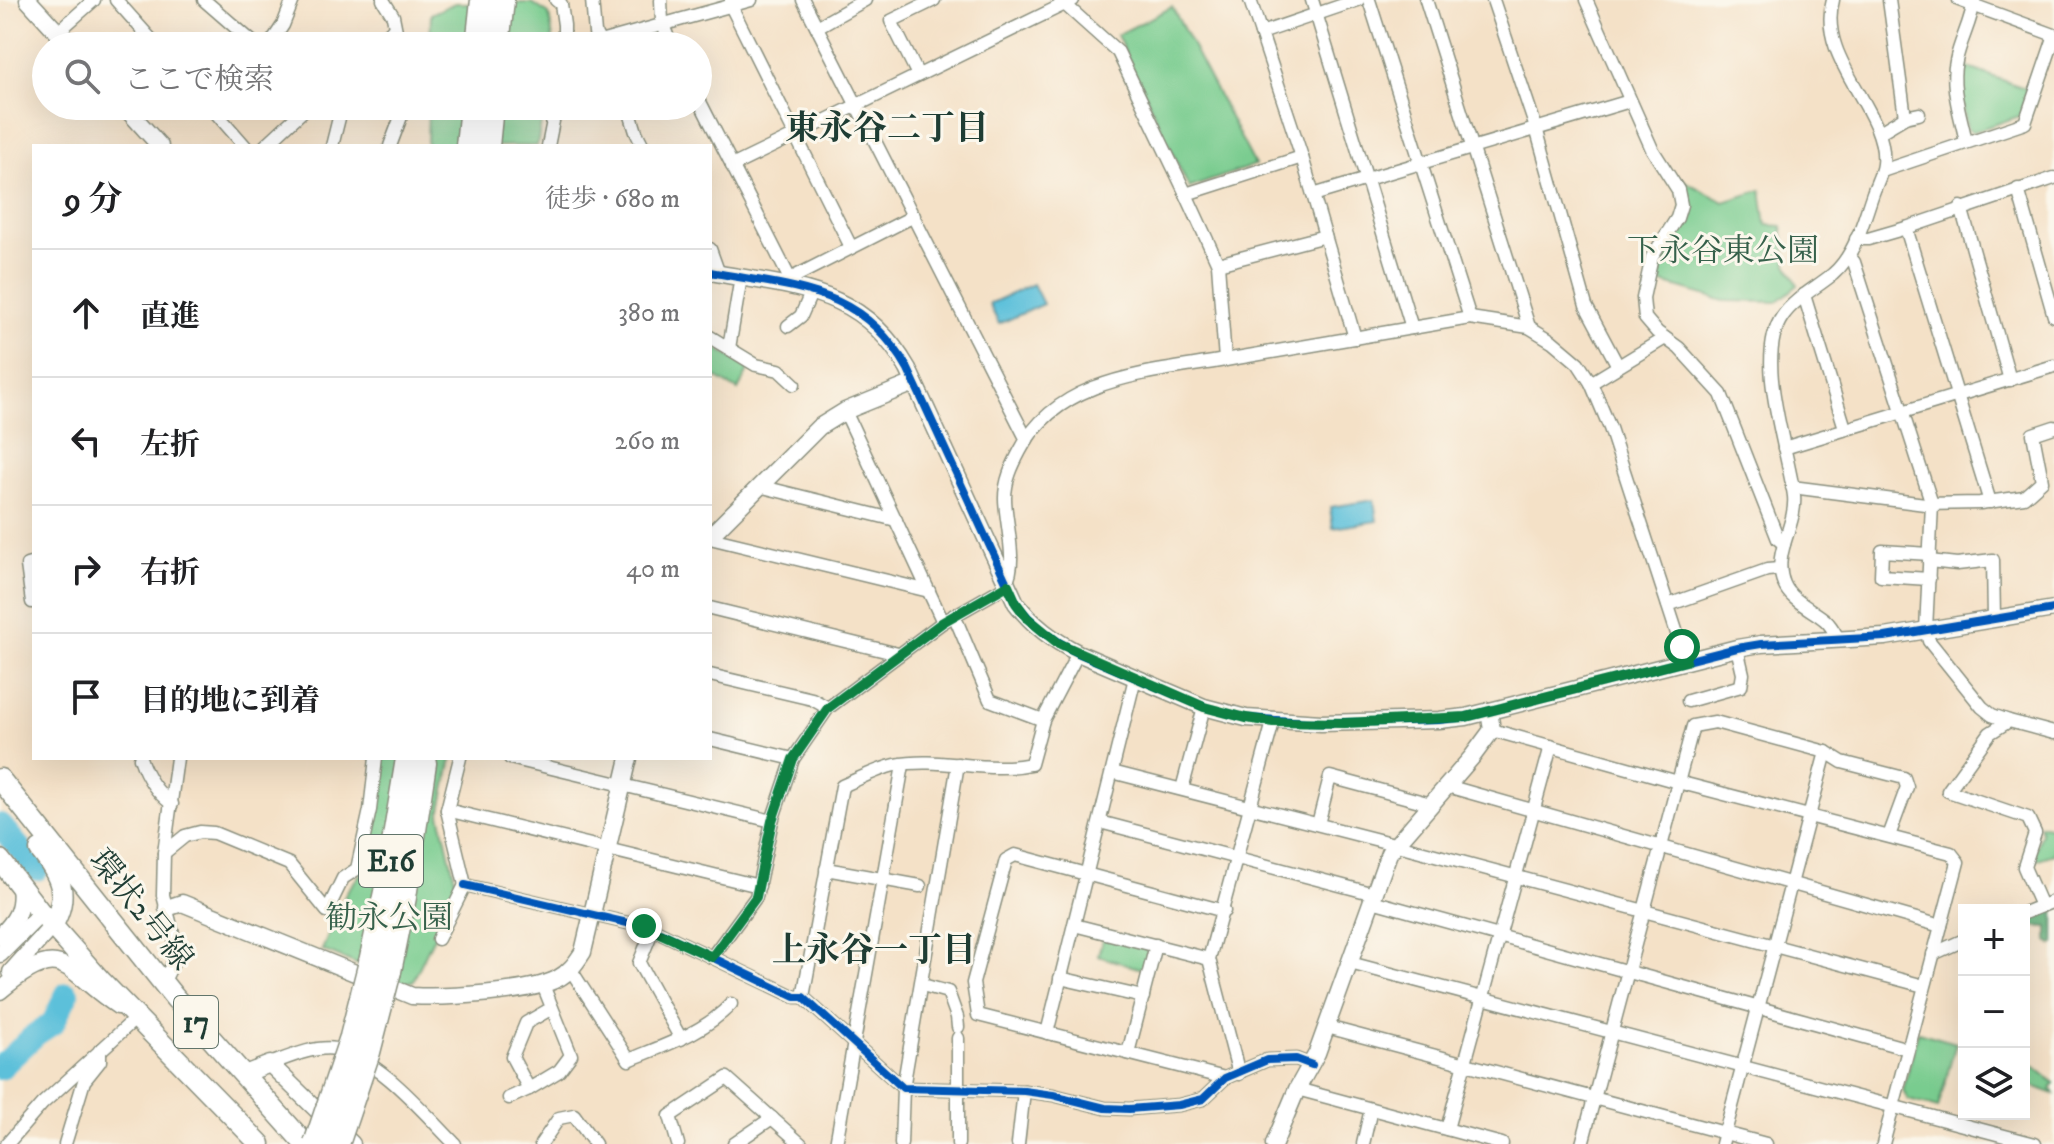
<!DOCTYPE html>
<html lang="ja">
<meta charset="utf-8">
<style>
:root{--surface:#fff;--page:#f6f6f6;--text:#202124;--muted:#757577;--line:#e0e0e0}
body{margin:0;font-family:"IM FELL DW Pica","Noto Serif JP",serif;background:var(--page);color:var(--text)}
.controls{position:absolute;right:24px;bottom:24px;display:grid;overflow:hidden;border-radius:0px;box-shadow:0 8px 32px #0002}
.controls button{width:72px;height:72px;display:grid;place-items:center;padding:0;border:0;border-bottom:2px solid var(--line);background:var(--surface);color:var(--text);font:40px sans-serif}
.stop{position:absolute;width:24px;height:24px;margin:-18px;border:6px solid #0b8043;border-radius:50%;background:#fff}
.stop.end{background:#0b8043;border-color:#fff;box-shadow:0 2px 8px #0008}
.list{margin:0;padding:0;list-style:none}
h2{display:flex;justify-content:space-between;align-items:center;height:104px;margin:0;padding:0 32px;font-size:34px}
h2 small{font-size:26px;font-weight:400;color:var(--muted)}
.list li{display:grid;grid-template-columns:52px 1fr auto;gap:24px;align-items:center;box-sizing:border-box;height:128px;padding:0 32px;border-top:2px solid var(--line)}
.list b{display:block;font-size:30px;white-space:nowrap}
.list em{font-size:26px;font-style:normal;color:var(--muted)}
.icon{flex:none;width:44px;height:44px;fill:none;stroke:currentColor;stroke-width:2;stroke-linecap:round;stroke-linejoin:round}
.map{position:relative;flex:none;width:2054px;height:1144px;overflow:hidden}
.search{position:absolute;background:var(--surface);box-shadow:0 8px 32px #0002;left:32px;top:32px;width:680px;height:88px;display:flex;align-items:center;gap:20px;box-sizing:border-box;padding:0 28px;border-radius:44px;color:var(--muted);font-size:30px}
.panel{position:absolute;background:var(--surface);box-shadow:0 8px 32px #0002;left:32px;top:144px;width:680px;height:616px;border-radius:0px}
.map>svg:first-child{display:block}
</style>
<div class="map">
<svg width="2054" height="1144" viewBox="0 0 2054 1144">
<rect width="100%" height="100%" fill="#fbf7ec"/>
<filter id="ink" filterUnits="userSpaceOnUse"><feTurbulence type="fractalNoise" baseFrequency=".0125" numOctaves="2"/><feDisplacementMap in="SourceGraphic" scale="16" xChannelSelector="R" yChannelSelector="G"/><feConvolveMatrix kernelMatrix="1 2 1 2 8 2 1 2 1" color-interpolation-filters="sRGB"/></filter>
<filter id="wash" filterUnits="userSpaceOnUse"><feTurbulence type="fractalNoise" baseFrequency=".006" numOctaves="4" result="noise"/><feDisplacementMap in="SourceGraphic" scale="32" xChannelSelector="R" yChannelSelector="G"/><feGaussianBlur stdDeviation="1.8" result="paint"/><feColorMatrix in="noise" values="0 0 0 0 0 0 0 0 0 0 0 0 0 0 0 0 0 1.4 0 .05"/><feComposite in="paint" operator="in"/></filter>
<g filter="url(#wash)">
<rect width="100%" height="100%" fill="#f4e1c7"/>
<g fill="#79cc8f" stroke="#4c8462" stroke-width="2">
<polygon points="455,3 532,3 549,14 554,46 430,46 431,14"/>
<polygon points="1172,7 1255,165 1189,188 1117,35"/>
<polygon points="1961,65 2027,89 2020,116 1972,132 1967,129 1959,83"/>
<polygon points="428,106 544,106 537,146 427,146"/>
<polygon points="1675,176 1724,202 1761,190 1766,225 1782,226 1787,264 1798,285 1777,302 1724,301 1652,280 1657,259 1685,216 1687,203"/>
<polygon points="710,344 749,369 738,390 710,374"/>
<polygon points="379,758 452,758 440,814 457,888 413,981 403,983 322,950 347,891 365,868"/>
<polygon points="2039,825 2054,828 2054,854 2032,861 2041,833"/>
<polygon points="1103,937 1146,949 1149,955 1145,970 1098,956"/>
<polygon points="1918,1032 1956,1043 1938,1108 1908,1100 1903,1091"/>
<polygon points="2024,1058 2054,1083 2051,1088 2054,1094 2024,1083"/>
</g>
<polygon fill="#62b07a" stroke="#407657" stroke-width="2" points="2054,907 2054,943 2052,945 2048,941 2048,927 2024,926 2024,919"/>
<g fill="#5cc0da" stroke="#3e7e87" stroke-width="2">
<polygon points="1033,284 1043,304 999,324 989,304"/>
<polygon points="1374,500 1377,521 1333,528 1330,507"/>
</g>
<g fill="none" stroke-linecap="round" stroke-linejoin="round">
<g stroke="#5cc0da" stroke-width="24">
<polyline points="0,825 37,869"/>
<polyline points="0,1068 36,1034 53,1023 67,994"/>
</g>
</g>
</g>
<g filter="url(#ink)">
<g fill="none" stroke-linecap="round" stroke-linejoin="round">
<g stroke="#8a8f7e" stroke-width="15">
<g id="minor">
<polyline points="116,0 157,46"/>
<polyline points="204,0 257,46"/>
<polyline points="383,0 393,16 399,46"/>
<polyline points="556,0 561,4 564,25 564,46"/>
<polyline points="592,0 595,33 602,46"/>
<polyline points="661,0 662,22 671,46"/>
<polyline points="731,0 731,6 851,247"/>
<polyline points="803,0 1027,440"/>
<polyline points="1250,0 1302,157 1355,338"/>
<polyline points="1312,0 1412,328"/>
<polyline points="1369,0 1470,318"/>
<polyline points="1426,0 1529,327"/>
<polyline points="1493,0 1536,128 1586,306 1618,366"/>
<polyline points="1586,0 1652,149 1678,190 1681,205 1677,218 1652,257 1643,298 1645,318 1657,332 1679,348 1721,394 1778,539 1784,544"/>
<path d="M1833,0C1816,60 1889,111 1883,164C1882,174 1876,184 1873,193C1863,221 1856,254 1833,274C1816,288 1794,299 1782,317C1754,358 1788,449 1794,496C1797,526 1771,554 1784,584C1791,601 1812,609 1825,620C1831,625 1835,633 1839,640"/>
<polyline points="1889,0 1905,117"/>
<polyline points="1959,0 2054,35"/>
<polyline points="817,27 865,0"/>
<polyline points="58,32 94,0"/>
<polyline points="1261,33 1358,0"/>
<polyline points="600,42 751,0"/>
<polyline points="269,46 283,25 293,0"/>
<polyline points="376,46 394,28"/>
<polyline points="918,75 891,21 934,0"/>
<polyline points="698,98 794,287"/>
<polyline points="210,106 245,146"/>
<polyline points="628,106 636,132 643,146"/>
<polyline points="1880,132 1905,117 1919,114"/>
<path d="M1966,142C1961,116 1950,87 1956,61C1960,40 1972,21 1974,0"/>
<polyline points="265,146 308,106"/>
<polyline points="332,146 342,106"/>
<polyline points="390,146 405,106"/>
<polyline points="548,146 556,106"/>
<polyline points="732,166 1073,0"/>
<polyline points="1882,171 2025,123 2054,38"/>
<polyline points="2018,189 2054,316"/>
<polyline points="1186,194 1302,157"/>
<polyline points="1313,195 1630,101"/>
<polyline points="1961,207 2010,380"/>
<polyline points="1906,228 1990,502"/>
<polyline points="1856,239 1868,239 1906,228 2054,178"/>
<polyline points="710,249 719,274"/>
<polyline points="1849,256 1854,262 1932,504 1926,630 1929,641 1982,707 1992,715 2009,721 2054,733"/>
<polyline points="1218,264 1325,236"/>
<polyline points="790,279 914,216"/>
<polyline points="1804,295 1845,428"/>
<polyline points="788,326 801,316 812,291"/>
<polyline points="710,337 756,365 779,370 794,384"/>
<polyline points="729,348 741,277"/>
<polyline points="1225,360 1470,318 1529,327 1552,341 1578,363 1591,383 1610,428 1686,661"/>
<polyline points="1591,383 1665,338"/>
<polyline points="845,411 943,622"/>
<polyline points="1784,448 2054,366"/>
<polyline points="759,486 896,520"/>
<polyline points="1792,487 1925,504 1980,503 2024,497 2042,481 2033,434 2054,427"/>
<polyline points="710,538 929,591"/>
<polyline points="1929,561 1957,564 1993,560 1994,619"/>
<polyline points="1929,579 1881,576 1882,551 1930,554"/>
<path d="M1006,582C1018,563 1005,521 1005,498C1005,481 1012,466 1020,451C1058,376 1152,373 1225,360L1218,264L1186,194L1118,52L1060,0"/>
<polyline points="32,602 27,565 34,563"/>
<polyline points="1668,605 1767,570 1779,569"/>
<polyline points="710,608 898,654"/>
<polyline points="954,615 990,700 1043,720"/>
<polyline points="710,675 812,699 828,708"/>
<polyline points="1688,701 1741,686 1743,674 1737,648"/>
<polyline points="2009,721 1990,733 1948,791 2028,818 2035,833 2024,867 2041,906"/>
<polyline points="1492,730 1678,782 1951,853 1958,862 1883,1144"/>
<polyline points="710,739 793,759"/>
<path d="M140,758C146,776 157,793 172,804"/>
<polyline points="510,758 772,821"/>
<polyline points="1112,772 1394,844 1924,986"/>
<polyline points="1447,786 1941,926"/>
<polyline points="1182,789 1204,707"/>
<polyline points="447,810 759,886"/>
<polyline points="1100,822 1374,894"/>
<polyline points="1318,824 1330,777 1431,804"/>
<polyline points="164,853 185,836 200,832 214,833 289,864 327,911 343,878 357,869 370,810 376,758"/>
<polyline points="826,869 920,886"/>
<polyline points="465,885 653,929 795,997 803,997 903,1088 1024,1091 1053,1095 1105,1108 1129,1109 1179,1105 1203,1099 1225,1078 1267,1060 1296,1059 1312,1065"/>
<polyline points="1372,901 1908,1049"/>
<polyline points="1224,911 1015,855 1006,860 973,983 978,1015 1225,1078"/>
<polyline points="2024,913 2054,901"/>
<polyline points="1074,925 1209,959"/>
<polyline points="653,929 639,963 681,1039"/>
<polyline points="438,939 465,885 447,810 460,758"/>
<polyline points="1933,954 1964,940"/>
<polyline points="712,957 756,897 772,821 793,759 828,708 943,622 1008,585"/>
<polyline points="1350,963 2035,1144"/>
<path d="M571,970L629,1060C665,1045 704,1033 731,1004"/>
<polyline points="1060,978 1143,997"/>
<polyline points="163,983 178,953 163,895 164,853 177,758"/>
<polyline points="543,985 571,1055 559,1071 529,1089 512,1057 526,1023 552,1008"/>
<polyline points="926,986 948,992 957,1017 958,1027"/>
<path d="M803,997L842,786C859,779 877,769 895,765C940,756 987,774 1031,764L1043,720L1078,653"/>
<polyline points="1327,1027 1766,1144"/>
<polyline points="1047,1033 1135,678"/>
<polyline points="1128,1053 1156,945"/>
<path d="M270,1064C289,1057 316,1045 336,1049C381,1060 423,1112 455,1144"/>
<polyline points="1239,1074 1209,959 1273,722"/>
<polyline points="1297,1089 1502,1144"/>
<polyline points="509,1098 529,1089"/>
<polyline points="1447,1129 1551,746"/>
<polyline points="7,1144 42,1104 136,1018"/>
<polyline points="65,1144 84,1081 100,1061 100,1050"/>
<polyline points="541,1144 559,1118 574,1115 595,1144"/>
<polyline points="678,1144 670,1116 727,1078 801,1144"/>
<polyline points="734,1144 772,1118"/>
<polyline points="836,1144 903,765"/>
<polyline points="901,1144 903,1088 958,764"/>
<polyline points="958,1144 958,1038"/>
<polyline points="1018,1144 1024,1091"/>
<polyline points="1363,1144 1371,1109"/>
<polyline points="1582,1144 1693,726 1715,722 1826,752 1842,762 1904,778 1907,787 1889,836"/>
<polyline points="1722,1144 1826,752"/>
</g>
</g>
<g stroke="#8a8f7e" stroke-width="19">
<g id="tertiary">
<polyline points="28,0 70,46"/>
<polyline points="124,106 160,146"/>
<path d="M710,272C794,288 861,286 908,369L1016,603C1033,626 1053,640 1078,653L1204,707L1246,718L1321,723L1439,720L1466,717L1737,648L1761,644L1885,637L2054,609"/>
<polyline points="710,536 819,427 845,411 914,383"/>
<path d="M167,908L182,903L412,996C444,998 530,993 557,979C569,973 576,963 583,952L629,758"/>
<path d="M0,936C16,920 23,909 20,886"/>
<polyline points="0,954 41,913"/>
<polyline points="11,972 52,926"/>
<path d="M0,991C64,937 63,970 118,1006"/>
<polyline points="242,1075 270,1064 352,1144"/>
<polyline points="1274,1144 1297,1089 1317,1053 1389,853 1472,757 1492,730 1489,711"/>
</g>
</g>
<g stroke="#8a8f7e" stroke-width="23">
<g id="primary">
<polyline points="0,779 175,998 305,1144"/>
<path d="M40,850C61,876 70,895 52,926"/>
<polyline points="0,860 41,913 102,982 260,1144"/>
</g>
</g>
<g stroke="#8a8f7e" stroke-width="27">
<g id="motorway">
<polyline points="478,46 483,0"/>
<polyline points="497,46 502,0"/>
<polyline points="468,146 472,106"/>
<polyline points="487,146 491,106"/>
<polyline points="371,962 386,892 408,759"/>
<polyline points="389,971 404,897 424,763"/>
</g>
</g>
<use href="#minor" stroke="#fff" stroke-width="12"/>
<use href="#tertiary" stroke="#fff" stroke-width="16"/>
<use href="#primary" stroke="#fff" stroke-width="20"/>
<use href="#motorway" stroke="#fff" stroke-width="24"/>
<g stroke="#8a8f7e" stroke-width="27" stroke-linecap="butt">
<g id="motorway-bridge">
<polyline points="316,1144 352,1037 371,962"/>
<polyline points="337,1144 368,1052 389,971"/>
</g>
</g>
<use href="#motorway-bridge" stroke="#fff" stroke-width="24"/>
<g stroke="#fbf7ec" stroke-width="13">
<g id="cycleway">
<path d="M710,272C794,288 861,286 908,369L1016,603C1033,626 1053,640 1078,653L1204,707L1246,718L1321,723L1439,720L1466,717L1737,648L1761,644L1885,637L2054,609"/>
<polyline points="465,885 653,929 795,997 803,997 903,1088 1024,1091 1053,1095 1105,1108 1129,1109 1179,1105 1203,1099 1225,1078 1267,1060 1296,1059 1312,1065"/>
</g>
</g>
<use href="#cycleway" stroke="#0057b8" stroke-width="8"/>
</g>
</g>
<g fill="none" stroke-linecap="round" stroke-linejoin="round" filter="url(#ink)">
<polyline stroke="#0b8043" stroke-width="10" points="644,926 712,957 756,897 772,821 793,759 828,708 943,622 1008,585 1016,603 1027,618 1058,643 1204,707 1246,718 1273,722 1345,723 1466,717 1686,661 1682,647"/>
</g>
<g text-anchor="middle" stroke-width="6" stroke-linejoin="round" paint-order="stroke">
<g fill="#fbf7ec" stroke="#61756b" stroke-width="2">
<rect x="359" y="835" width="64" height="52" rx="6"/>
<rect x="174" y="996" width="44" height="52" rx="6"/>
</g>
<g font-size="30" font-weight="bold" fill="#1f3d34">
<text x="391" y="871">E16</text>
<text x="196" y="1032">17</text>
</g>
<g font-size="32" fill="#36614b" stroke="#fbf7ec">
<text x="1723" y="261">下永谷東公園</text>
<text x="389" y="928">勧永公園</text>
</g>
<g font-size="32" fill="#1f3d34" stroke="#fbf7ec">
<text transform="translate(142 909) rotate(51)" y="11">環状2号線</text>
</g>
<g font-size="34" font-weight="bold" fill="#1f3d34" stroke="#fbf7ec">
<text x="887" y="139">東永谷二丁目</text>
<text x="874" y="961">上永谷一丁目</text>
</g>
</g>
</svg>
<div class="controls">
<button>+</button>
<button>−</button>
<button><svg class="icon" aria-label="layers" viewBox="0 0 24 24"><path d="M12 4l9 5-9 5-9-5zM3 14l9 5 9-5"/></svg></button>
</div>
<div class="stop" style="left:1682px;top:647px"></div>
<div class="stop end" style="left:644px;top:926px"></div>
<div class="search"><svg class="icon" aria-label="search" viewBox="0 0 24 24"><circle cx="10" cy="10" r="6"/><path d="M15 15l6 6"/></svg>ここで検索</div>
<section class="panel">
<h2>9 分<small>徒歩 · 680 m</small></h2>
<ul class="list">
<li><svg class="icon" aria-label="ahead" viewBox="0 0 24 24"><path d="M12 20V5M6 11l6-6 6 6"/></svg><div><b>直進</b></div><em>380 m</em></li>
<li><svg class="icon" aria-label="left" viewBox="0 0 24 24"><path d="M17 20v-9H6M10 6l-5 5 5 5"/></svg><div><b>左折</b></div><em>260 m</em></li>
<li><svg class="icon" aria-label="right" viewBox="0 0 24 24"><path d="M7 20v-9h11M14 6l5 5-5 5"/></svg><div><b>右折</b></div><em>40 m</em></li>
<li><svg class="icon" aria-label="arrive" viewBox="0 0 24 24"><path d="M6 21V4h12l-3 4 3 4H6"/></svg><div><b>目的地に到着</b></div></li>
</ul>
</section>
</div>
